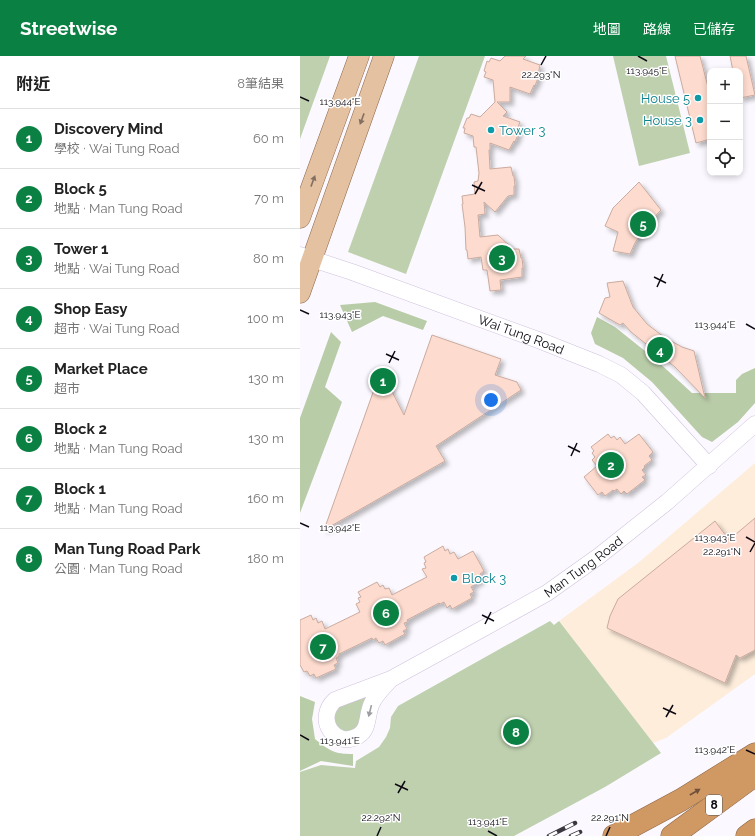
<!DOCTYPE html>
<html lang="zh-TW">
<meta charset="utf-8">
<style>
:root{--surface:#fff;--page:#f2f2f2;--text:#222;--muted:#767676;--line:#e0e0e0;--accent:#0b8043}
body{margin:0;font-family:Raleway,"Noto Sans TC",sans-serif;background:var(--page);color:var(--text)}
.controls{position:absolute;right:12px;top:12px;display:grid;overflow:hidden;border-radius:8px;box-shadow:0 2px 6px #0003}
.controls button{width:36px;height:36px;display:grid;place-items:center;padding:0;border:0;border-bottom:1px solid var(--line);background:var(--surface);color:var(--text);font:20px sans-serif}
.you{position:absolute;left:191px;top:344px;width:14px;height:14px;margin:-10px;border:3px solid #fff;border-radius:50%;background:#1a73e8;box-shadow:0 0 0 6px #1a73e833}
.badge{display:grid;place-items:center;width:26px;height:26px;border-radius:50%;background:var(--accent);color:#fff;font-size:13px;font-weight:700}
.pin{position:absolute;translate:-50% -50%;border:2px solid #fff;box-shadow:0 1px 4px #0006}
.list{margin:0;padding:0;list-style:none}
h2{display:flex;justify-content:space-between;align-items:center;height:52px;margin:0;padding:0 16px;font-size:17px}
h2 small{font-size:13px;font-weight:400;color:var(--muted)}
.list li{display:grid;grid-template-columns:26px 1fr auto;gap:12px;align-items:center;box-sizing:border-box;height:60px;padding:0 16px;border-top:1px solid var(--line)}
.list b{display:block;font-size:15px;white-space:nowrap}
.list p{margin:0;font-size:13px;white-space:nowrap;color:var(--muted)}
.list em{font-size:13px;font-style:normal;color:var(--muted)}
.icon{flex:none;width:22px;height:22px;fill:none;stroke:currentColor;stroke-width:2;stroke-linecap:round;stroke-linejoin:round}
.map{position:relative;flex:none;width:455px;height:780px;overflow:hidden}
header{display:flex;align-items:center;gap:24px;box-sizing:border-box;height:56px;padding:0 20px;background:var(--accent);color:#fff}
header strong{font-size:19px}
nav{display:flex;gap:22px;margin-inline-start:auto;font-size:14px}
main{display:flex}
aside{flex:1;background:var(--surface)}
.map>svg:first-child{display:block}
</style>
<header>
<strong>Streetwise</strong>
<nav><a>地圖</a><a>路線</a><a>已儲存</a></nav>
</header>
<main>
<aside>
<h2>附近<small>8筆結果</small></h2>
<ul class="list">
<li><span class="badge">1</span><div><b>Discovery Mind</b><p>學校 · Wai Tung Road</p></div><em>60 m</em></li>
<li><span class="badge">2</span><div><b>Block 5</b><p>地點 · Man Tung Road</p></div><em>70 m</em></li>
<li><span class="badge">3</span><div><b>Tower 1</b><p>地點 · Wai Tung Road</p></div><em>80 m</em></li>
<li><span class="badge">4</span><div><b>Shop Easy</b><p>超市 · Wai Tung Road</p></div><em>100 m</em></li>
<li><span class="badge">5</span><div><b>Market Place</b><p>超市</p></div><em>130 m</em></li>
<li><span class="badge">6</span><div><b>Block 2</b><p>地點 · Man Tung Road</p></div><em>130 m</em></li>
<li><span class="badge">7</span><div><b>Block 1</b><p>地點 · Man Tung Road</p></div><em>160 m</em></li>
<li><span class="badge">8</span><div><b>Man Tung Road Park</b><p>公園 · Man Tung Road</p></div><em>180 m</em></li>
</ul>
</aside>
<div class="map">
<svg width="455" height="780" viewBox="0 0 455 780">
<defs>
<filter id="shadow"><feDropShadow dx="3.5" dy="3.5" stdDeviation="2" flood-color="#0004"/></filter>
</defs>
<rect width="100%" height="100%" fill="#fbf9ff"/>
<polygon fill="#feeddb" points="455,407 455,618 366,682 353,687 259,565 338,507"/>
<g fill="#bed0ae">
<polygon points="0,0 30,0 0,83"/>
<polygon points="119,0 185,0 106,218 48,196"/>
<polygon points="313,0 366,0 390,97 339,110"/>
<polygon points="250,565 254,569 259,565 361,697 305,731 214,780 0,780 0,716 21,709 55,712 56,705 79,691 86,681 90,672 91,661 98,650"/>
<polygon points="72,636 64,660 54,678 37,675 33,654"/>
</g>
<g fill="#b9cca8">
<polygon points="75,246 127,265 123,274 83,260 52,276 40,249"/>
<polygon points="297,261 315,271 355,303 392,337 436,337 436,324 442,318 455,312 455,347 438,366 412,386 402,381 352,326 323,302 295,288 291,277"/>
<polygon points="31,276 41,286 25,331 42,346 0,457 0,362"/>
<path d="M0,640L15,646L12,663L15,683C30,695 34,698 53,698V710L21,705L0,715Z"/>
</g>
<g fill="#fddbce" stroke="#caab9f" filter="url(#shadow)">
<polygon points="205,0 226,0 223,3 240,9 238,19 239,19 235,30 234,29 230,38 210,31 210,46 197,46 207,56 203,60 220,66 218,71 219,71 217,75 219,76 215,86 214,85 209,94 190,87 190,94 189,94 190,113 211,111 213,120 214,120 215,130 214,130 214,139 208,140 195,156 184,146 185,158 178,159 180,181 198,179 213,193 219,193 221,202 222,202 223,212 222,212 222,221 200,224 201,234 190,235 187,214 183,214 181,201 168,203 167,194 166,194 165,171 162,148 163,148 162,140 175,138 174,126 178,125 179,117 176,91 174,91 173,80 164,77 165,72 163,72 167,62 169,62 171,58 180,61 195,46 193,24 184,21 186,16 184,15 187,5 189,6 191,2 200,5"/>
<polygon points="375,0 400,0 410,39 410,83 396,87"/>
<polygon points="430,0 446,0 455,39 440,42 440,15 433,15"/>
<polygon points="339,126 361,154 346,170 335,187 330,198 313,195 318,176 305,170 313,152"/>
<polygon points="323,225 333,251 347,268 364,281 382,291 394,295 405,342 375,311 331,276 323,267 320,269 299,257 305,242 310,241 307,227"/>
<polygon points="132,279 201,303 195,319 217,326 221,334 136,390 145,405 24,474 81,314 104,359"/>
<polygon points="308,378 311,382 314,380 317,384 320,381 325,388 339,378 353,396 349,400 352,404 344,410 345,411 342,414 346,419 342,421 345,424 327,438 324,435 321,438 317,433 314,435 313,434 305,440 302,436 298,439 284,421 297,410 292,404 295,401 292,397 294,395 291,391"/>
<polygon points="455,462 455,594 440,602 436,599 425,627 307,572 310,560 318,543 415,465 429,484"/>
<polygon points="143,490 145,495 148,493 150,498 154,496 158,503 173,495 184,515 180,518 182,523 171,531 174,536 170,538 172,542 152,553 150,549 147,552 144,546 140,548 139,547 107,564 108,566 104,567 107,573 103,575 105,578 85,589 83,585 79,587 76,582 73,584 72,582 39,598 39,600 36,602 38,607 34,609 36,613 16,622 14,618 10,620 7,615 4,616 0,609 0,564 11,559 13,564 16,562 18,567 22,565 25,573 60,556 56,548 60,546 58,542 61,541 58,536 77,526 80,531 83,529 85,533 89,532 92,539 115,527 127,521 122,513 126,512 124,507 126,506 124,501"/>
</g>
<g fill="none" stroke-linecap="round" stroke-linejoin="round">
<g stroke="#cfc2de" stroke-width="17">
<g id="minor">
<path id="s1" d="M0,199L52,216L241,285L299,308L321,319L343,337L409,410"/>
<path id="s2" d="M91,623C84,631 76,638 72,647C66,659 70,673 58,680C36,693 14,664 35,644L91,623L184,572L247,537L299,500L367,446L455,368"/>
</g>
</g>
<g stroke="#8c6647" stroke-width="21">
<g id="major">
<polyline points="0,162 59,0"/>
<polyline points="0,237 84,0"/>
</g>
</g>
<g stroke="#8c6647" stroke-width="23">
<g id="highway">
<polyline points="314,780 381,744 455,698"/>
<polyline points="372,780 455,719"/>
<polyline points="447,780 455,774"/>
</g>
</g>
<use href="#minor" stroke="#fff" stroke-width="16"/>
<use href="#major" stroke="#e3c1a1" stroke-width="20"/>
<use href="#highway" stroke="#d09863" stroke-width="22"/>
<g stroke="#3b3740" stroke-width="4.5">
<g id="rail">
<polyline points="249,780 275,767"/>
<polyline points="271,780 280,776"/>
</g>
</g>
<use href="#rail" stroke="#fff" stroke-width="3" stroke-dasharray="9" stroke-linecap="butt"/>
</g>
<defs><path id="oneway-solid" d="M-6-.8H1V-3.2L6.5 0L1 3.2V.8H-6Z"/></defs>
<g fill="#836f61">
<use href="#oneway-solid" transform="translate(62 63) rotate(110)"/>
<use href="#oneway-solid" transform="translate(13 125) rotate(-70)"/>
</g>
<use fill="#9f9da1" href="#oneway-solid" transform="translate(70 655) rotate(104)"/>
<use fill="#6f513b" href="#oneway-solid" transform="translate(395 736) rotate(-30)"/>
<path fill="none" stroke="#0e0a13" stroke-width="1.5" d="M338,0L347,5M241,9L246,0M0,41L9,45M172,129L185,135M175,138L182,126M354,221L366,227M357,231L363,218M0,254L9,258M446,268L455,273M86,298L99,304M89,307L95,295M268,390L280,396M271,400L277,387M0,467L9,471M446,481L455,486M450,496L455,487M182,559L194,565M185,568L191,556M363,652L376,658M366,661L373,649M0,679L9,684M446,694L455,698M95,728L108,734M98,737L105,725M188,775L197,780M77,780L81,771M306,780L310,771"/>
<g fill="#0f9aa8" stroke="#fff" stroke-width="1.5">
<circle cx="398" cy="42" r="4"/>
<circle cx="400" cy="64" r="4"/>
<circle cx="191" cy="74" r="4"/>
<circle cx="154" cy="522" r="4"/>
</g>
<g text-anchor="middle" stroke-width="3" stroke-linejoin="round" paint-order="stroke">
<rect fill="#fff" stroke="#56545a" stroke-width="1" x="406" y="739" width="16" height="20" rx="3"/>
<g font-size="12" font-weight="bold" fill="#0e0a13">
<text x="414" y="753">8</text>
</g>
<g font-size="13" fill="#0d838f" stroke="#fff" text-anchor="end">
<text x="390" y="47">House 5</text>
<text x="392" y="69">House 3</text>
<text x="199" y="79" text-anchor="start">Tower 3</text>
<text x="162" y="527" text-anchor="start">Block 3</text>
</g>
<g font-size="13" fill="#0e0a13" stroke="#fff">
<text dy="5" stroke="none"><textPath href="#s1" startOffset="235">Wai Tung Road</textPath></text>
<text dy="5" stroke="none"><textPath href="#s2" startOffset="415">Man Tung Road</textPath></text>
</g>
</g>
<g font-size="10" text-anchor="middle" fill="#0e0a13" stroke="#fff" stroke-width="3" stroke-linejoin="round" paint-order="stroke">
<text x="347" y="18">113.945°E</text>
<text x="241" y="22">22.293°N</text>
<text x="40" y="49">113.944°E</text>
<text x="40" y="262">113.943°E</text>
<text x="415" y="272">113.944°E</text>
<text x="40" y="475">113.942°E</text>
<text x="415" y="485">113.943°E</text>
<text x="422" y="499">22.291°N</text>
<text x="40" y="688">113.941°E</text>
<text x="415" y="697">113.942°E</text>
<text x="81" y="765">22.292°N</text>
<text x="310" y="765">22.291°N</text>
<text x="188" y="769">113.941°E</text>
</g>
</svg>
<div class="controls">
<button>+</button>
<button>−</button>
<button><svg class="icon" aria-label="locate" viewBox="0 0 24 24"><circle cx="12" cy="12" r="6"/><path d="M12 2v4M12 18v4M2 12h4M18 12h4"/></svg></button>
</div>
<div class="you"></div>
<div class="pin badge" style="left:83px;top:325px">1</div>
<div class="pin badge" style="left:311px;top:409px">2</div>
<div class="pin badge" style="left:202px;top:202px">3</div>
<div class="pin badge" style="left:360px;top:294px">4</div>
<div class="pin badge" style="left:343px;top:168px">5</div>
<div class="pin badge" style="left:86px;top:557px">6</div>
<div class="pin badge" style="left:23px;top:591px">7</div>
<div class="pin badge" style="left:216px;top:676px">8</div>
</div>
</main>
